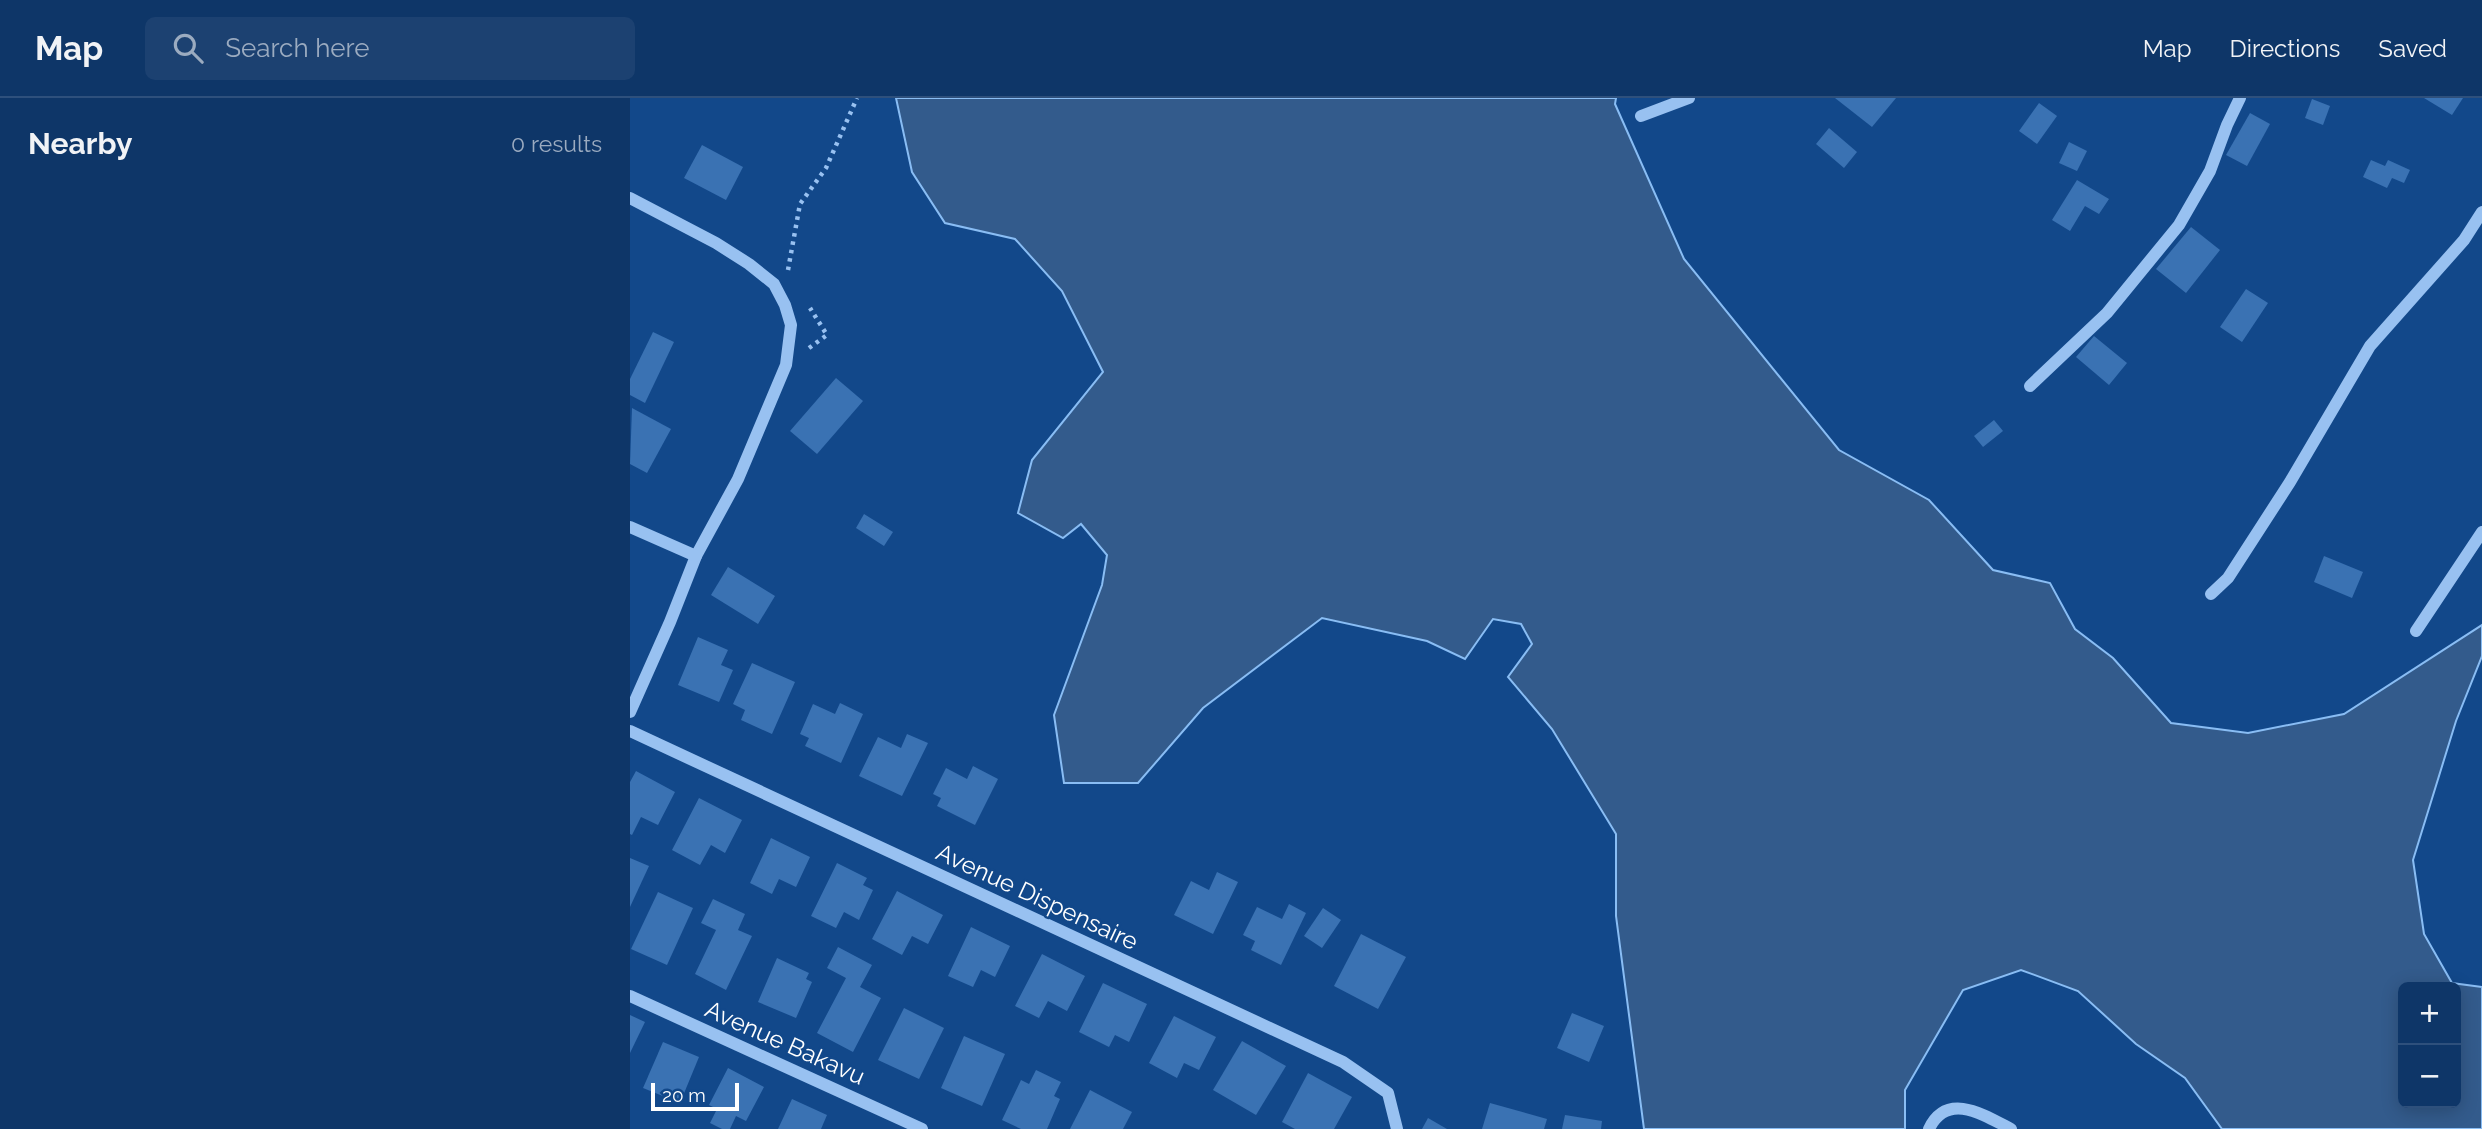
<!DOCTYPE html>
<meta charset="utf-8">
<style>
:root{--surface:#0e3668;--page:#1c4171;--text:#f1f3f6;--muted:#9babc0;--line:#2e507c}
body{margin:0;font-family:Raleway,sans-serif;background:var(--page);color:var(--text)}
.controls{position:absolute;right:21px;bottom:21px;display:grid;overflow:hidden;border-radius:10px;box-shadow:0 4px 18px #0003}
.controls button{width:63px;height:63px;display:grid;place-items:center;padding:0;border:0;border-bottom:2px solid var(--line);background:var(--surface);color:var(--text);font:35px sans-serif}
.scale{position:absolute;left:21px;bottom:18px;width:88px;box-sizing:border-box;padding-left:7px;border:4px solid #fff;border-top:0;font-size:19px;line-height:24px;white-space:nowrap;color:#fff;-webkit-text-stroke:5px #12488a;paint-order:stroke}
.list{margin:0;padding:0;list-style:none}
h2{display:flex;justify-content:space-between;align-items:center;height:91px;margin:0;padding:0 28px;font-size:30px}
h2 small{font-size:23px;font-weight:400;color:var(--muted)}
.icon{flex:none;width:38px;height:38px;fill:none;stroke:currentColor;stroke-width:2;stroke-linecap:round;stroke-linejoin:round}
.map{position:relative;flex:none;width:1852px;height:1031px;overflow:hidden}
header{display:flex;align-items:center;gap:42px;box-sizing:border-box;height:98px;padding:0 35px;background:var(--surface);border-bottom:2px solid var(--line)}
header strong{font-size:33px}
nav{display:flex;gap:38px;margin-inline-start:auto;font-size:24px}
.search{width:490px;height:63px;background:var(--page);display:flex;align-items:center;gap:18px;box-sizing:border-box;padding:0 24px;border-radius:10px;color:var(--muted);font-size:26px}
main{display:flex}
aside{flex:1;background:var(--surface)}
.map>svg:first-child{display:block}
</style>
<header>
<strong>Map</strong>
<div class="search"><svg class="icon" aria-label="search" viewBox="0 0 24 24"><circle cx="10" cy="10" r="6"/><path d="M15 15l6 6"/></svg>Search here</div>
<nav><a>Map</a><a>Directions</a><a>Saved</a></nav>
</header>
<main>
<aside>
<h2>Nearby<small>0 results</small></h2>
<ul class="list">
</ul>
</aside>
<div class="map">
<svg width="1852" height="1031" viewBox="0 0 1852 1031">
<rect width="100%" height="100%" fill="#12488a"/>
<path fill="#335b8c" stroke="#89bdf4" stroke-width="2" fill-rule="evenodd" d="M266,0H986L985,6L1054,161L1209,352L1299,402L1363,472L1420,485L1445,531L1483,560L1541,625L1618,635L1714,616L1852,527V558L1826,623L1783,762L1794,836L1822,885L1852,889V1031H1592L1555,980L1506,946L1448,893L1391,872L1333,892L1275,992V1031H1014L986,818V736L922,631L878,579L902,546L891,526L863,521L835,561L797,543L692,520L573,610L508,685H434L424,617L472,487L477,457L451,426L433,440L388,415L402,362L473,274L432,193L385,141L315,125L282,74ZM1773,889H1826V1005H1773Z"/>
<g fill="#3a72b3">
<polygon points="1205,0 1266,0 1242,29"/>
<polygon points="1794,0 1833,0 1822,17"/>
<polygon points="1682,1 1700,8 1693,27 1675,20"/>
<polygon points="1409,5 1427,18 1407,46 1389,33"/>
<polygon points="1620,15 1640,26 1617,68 1596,57"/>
<polygon points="1199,30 1227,54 1214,70 1186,46"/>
<polygon points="1439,44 1457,53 1447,73 1429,65"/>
<polygon points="72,47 113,69 96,102 54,80"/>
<polygon points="1741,62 1755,68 1758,62 1780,72 1774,85 1762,80 1757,90 1733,79"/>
<polygon points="1447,82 1479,101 1469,116 1455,108 1440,133 1422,122"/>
<polygon points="1561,129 1590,152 1556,195 1526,171"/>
<polygon points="1616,191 1638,205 1612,244 1590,229"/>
<polygon points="23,234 44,244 15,305 0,297 0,281"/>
<polygon points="1464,238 1497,265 1479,287 1446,259"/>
<polygon points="206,280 233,303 187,356 160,333"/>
<polygon points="2,310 41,331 17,375 0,366"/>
<polygon points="1364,322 1373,333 1353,349 1344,338"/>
<polygon points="234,416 263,434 254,448 226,430"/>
<polygon points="1694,458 1733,474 1722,500 1684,484"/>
<polygon points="98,469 145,498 128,526 81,497"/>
<polygon points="68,539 98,552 91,567 103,572 89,604 48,587"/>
<polygon points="122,565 165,584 142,636 111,622 115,612 103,606"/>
<polygon points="210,605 233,616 211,665 175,648 179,640 170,636 183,606 205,616"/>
<polygon points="277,636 298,645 272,698 229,678 248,639 271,650"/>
<polygon points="343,668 368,681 345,727 307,708 311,700 303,696 316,670 337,681"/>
<polygon points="6,673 45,694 28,727 11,719 2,737 0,736 0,684"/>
<polygon points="69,700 112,722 95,755 81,747 70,767 42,752"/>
<polygon points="141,740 180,759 166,789 149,781 142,796 120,785"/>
<polygon points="0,760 19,768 0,809"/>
<polygon points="207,765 237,780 233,787 243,792 229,822 214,814 206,830 181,818"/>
<polygon points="587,774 608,784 583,836 544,817 561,783 579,792"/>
<polygon points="267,793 313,817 298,846 282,838 272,857 242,841"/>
<polygon points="28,794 63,810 37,867 1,851"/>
<polygon points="83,801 115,816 108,832 122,838 96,892 65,876 86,832 71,825"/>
<polygon points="659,806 676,815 651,867 621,852 625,843 613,837 627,809 652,821"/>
<polygon points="693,810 711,822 692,850 674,838"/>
<polygon points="341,829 380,848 365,879 351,872 343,889 318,878"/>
<polygon points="731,836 776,859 748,911 704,888"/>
<polygon points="208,849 242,867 230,889 251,900 223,954 187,935 216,880 197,870"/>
<polygon points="412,856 455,878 437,913 418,903 409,920 385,908"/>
<polygon points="147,860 179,875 176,881 182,884 166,920 128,904"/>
<polygon points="473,885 517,906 499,944 485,937 479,949 449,934"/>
<polygon points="274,910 314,930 289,981 248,962"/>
<polygon points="942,915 974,928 959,964 927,950"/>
<polygon points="0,917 15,924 0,955"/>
<polygon points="544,918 586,939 569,972 554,965 547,980 519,965"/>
<polygon points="334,938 375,956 352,1008 311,990"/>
<polygon points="612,943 656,968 626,1017 583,992"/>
<polygon points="33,944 69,959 50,1005 13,990"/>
<polygon points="98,970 134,989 116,1023 106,1018 100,1031 92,1031 80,1025 87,1011 79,1007"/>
<polygon points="406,972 431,984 424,998 430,1001 417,1031 391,1031 372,1022 391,982 399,986"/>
<polygon points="678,975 722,999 704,1031 665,1031 652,1024"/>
<polygon points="460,992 502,1014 493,1031 440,1031"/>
<polygon points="162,1001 197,1017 191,1031 148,1031"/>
<polygon points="860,1005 917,1021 914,1031 852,1031"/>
<polygon points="935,1017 972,1023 971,1031 932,1031"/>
<polygon points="798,1020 817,1031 792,1031"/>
</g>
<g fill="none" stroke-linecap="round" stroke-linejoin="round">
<g stroke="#98c1f1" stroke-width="4.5" stroke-dasharray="3.5 5" stroke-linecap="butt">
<polyline points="158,172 170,106 196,70 227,0"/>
<polyline points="179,250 197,237 180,210"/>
</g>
<g stroke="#98c1f1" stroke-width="12">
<polyline points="1011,18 1059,0"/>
<polyline points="0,100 86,145 119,166 144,186 155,207 161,227 156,267 108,381 66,458 40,524 0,614"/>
<polyline points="1400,288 1477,215 1549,127 1580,73 1597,27 1610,0"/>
<polyline points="0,429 66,458"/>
<polyline points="1581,496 1598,480 1660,384 1740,248 1834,142 1852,114"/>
<polyline points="1786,533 1852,434"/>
<polyline points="0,633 713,964 758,995 767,1031"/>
<polyline points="0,898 292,1031"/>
<path d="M1299,1031C1317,993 1354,1017 1381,1031"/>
</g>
</g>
<g text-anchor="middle" stroke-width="5" stroke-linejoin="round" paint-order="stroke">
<g font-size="24" fill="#fff" stroke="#12488a">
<text transform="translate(407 799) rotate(25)" y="8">Avenue Dispensaire</text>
<text transform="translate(155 945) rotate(24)" y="8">Avenue Bakavu</text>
</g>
</g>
</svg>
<div class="controls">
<button>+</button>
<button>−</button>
</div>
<div class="scale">20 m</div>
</div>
</main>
